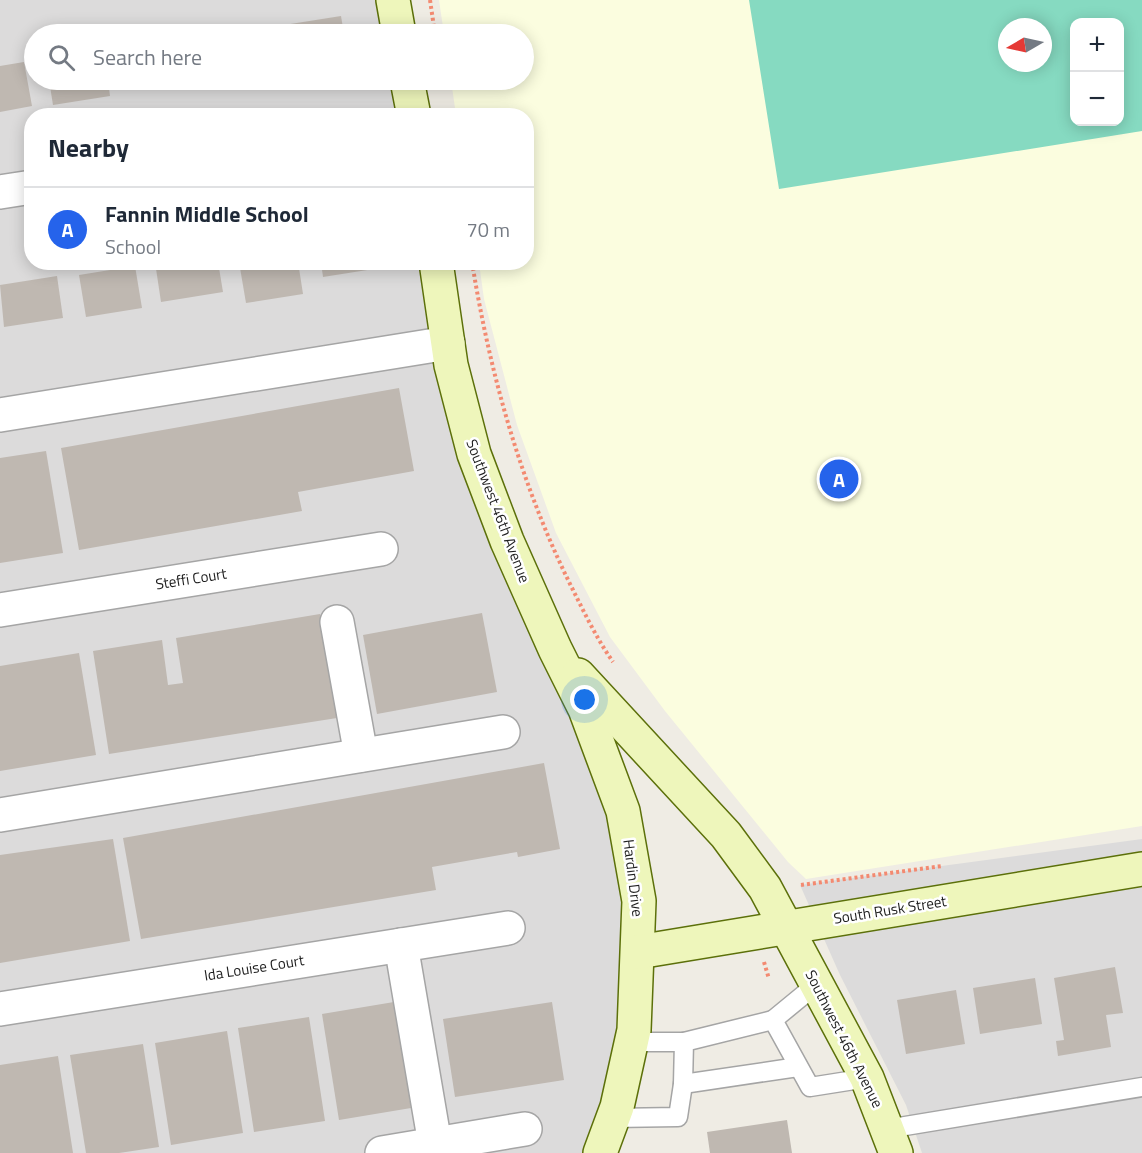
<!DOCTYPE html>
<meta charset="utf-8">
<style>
:root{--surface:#fff;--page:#f2f2f3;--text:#1f2937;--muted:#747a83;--line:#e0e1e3;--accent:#2563eb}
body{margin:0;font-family:"Titillium Web",sans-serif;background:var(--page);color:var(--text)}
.controls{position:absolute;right:18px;top:18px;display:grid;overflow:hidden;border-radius:12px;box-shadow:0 3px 15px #0003}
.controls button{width:54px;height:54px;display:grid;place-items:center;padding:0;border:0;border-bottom:2px solid var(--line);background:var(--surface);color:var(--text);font:30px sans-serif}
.compass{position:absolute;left:998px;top:18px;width:54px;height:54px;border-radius:50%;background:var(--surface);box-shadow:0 3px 15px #0003;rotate:261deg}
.you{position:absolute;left:585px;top:700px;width:21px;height:21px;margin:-15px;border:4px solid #fff;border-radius:50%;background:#1a73e8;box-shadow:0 0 0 9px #1a73e833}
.badge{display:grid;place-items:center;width:39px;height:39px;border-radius:50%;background:var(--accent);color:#fff;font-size:20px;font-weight:700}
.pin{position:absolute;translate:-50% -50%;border:3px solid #fff;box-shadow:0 2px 6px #0006}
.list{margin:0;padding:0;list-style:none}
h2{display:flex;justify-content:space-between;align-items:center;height:78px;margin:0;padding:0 24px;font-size:26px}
h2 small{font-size:20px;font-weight:400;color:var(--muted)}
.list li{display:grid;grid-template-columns:39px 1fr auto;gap:18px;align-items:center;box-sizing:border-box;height:84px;padding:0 24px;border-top:2px solid var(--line)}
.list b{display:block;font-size:22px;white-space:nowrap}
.list p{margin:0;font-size:20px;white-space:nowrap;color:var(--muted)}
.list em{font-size:20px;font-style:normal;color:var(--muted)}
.icon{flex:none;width:33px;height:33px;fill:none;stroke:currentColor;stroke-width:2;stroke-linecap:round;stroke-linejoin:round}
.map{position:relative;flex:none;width:1142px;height:1153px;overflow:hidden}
.search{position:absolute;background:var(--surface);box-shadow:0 3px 15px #0003;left:24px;top:24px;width:510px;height:66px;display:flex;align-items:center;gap:15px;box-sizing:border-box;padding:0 21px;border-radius:33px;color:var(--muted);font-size:22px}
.panel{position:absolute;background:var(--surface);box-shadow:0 3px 15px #0003;left:24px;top:108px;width:510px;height:162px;border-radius:24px}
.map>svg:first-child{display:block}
</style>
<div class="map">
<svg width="1142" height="1153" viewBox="0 0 1142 1153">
<rect width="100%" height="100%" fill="#efece4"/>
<g fill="#dcdbdb">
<polygon points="0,0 392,0 398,34 34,34 34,80 405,80 411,115 32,116 32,262 435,263 451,365 623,811 634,1030 591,1153 0,1153"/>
<polygon points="1142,839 1142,1153 922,1153 906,1105 840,975 800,885"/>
</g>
<path fill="#fbfddf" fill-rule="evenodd" d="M439,0H1142V826L806,879L788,862L665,711L610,637L556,533L517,425L484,299L479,263L526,262V116L456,115L451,80H524V34H444ZM1074,22H1120V122H1074ZM1007,27H1043V63H1007Z"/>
<path fill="#86dac1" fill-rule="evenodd" d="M749,0H1142V131L779,189ZM1074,22H1120V122H1074ZM1007,27H1043V63H1007Z"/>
<g fill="#bfb8b1">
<polygon points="341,16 344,34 286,34 284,25"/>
<polygon points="262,27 263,34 222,34 221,33"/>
<polygon points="24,62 32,106 0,112 0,66"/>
<polygon points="49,80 108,80 110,96 53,105"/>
<polygon points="130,80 189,80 189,81 131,90"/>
<polygon points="155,262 218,262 223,292 161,302"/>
<polygon points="239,262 298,262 303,294 246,303"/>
<polygon points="321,262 379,262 380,268 323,277"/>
<polygon points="135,266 142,308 86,317 79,275"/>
<polygon points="57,276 63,318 4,327 0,285"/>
<polygon points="399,388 414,471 298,492 302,511 79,550 61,448"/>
<polygon points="46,451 63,553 0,563 0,458"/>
<polygon points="482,613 497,692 377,714 363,635"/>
<polygon points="320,614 337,718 109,754 93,651 162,640 168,685 183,683 176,638"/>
<polygon points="79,653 96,755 0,771 0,666"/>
<polygon points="544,763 560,849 518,857 517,852 432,867 436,890 141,939 123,838"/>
<polygon points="113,839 130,941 0,963 0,855"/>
<polygon points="1115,967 1123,1013 1106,1015 1111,1047 1058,1056 1056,1041 1064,1040 1054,978"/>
<polygon points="1035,978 1042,1024 980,1034 973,988"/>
<polygon points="956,990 965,1044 906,1054 897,1000"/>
<polygon points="394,1002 411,1108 339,1120 322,1014"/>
<polygon points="552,1002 564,1080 455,1097 443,1019"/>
<polygon points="309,1017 325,1121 254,1132 238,1028"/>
<polygon points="227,1031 243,1133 171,1145 155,1043"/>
<polygon points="143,1044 159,1147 119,1153 86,1153 70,1055"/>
<polygon points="58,1056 73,1153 0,1153 0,1065"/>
<polygon points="787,1120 792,1153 710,1153 707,1132"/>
</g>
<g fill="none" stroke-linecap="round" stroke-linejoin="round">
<g stroke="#a5a5a5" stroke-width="21">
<g id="lane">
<polyline points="818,983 773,1020 810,1087 867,1078"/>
<polyline points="631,1042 684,1042"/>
<polyline points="683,1084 798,1067"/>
<polyline points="613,1118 678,1117 683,1084 684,1042 773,1020"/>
<polyline points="887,1129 1142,1087"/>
</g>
</g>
<g stroke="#a5a5a5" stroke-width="36">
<g id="street">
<polyline points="0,192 32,187"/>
<polyline points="0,415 448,343"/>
<polyline points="0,610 381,549"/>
<polyline points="337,622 361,755"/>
<polyline points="0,815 503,732"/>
<polyline points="401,945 435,1144"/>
<polyline points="0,1009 508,928"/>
<polyline points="382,1153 525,1129"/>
</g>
</g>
<g stroke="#5c700a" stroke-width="36">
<g id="secondary">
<polyline points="393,0 399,34"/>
<polyline points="407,80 414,116"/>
<polyline points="436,262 451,365 474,454 507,541 555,649 585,709 623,811 639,901 634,1030 617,1107 600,1153"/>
<polyline points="578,675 726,835 765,888 867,1078 896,1153"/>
<polyline points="638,952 1142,869"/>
</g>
</g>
<g stroke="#f38a71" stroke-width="4" stroke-dasharray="3 3" stroke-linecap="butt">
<polyline points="430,0 435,34"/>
<path d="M472,262C490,375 522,488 573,590C585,614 597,639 613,662"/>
<polyline points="801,885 942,866"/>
<polyline points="764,962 769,979"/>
</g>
<use href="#lane" stroke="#fff" stroke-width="18"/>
<use href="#street" stroke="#fff" stroke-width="33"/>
<use href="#secondary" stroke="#eef6bb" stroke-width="33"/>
</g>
<g text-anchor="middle" stroke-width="5" stroke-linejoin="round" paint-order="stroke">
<g font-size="15" fill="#1e1e1e" stroke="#fff">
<text transform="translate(498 511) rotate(69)" y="5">Southwest 46th Avenue</text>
<text transform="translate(191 579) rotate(-9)" y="5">Steffi Court</text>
<text transform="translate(633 878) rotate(83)" y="5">Hardin Drive</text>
<text transform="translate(890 910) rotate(-9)" y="5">South Rusk Street</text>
<text transform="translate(254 968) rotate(-9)" y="5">Ida Louise Court</text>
<text transform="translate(844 1039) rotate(63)" y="5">Southwest 46th Avenue</text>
</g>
</g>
</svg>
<div class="controls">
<button>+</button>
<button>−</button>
</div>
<svg class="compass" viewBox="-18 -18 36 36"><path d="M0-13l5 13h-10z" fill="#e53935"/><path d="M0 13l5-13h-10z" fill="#747a83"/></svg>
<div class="you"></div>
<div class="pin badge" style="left:839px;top:479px">A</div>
<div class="search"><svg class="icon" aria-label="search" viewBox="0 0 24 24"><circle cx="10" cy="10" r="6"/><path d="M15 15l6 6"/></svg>Search here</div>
<section class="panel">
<h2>Nearby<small></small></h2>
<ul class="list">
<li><span class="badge">A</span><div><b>Fannin Middle School</b><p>School</p></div><em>70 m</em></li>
</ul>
</section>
</div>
